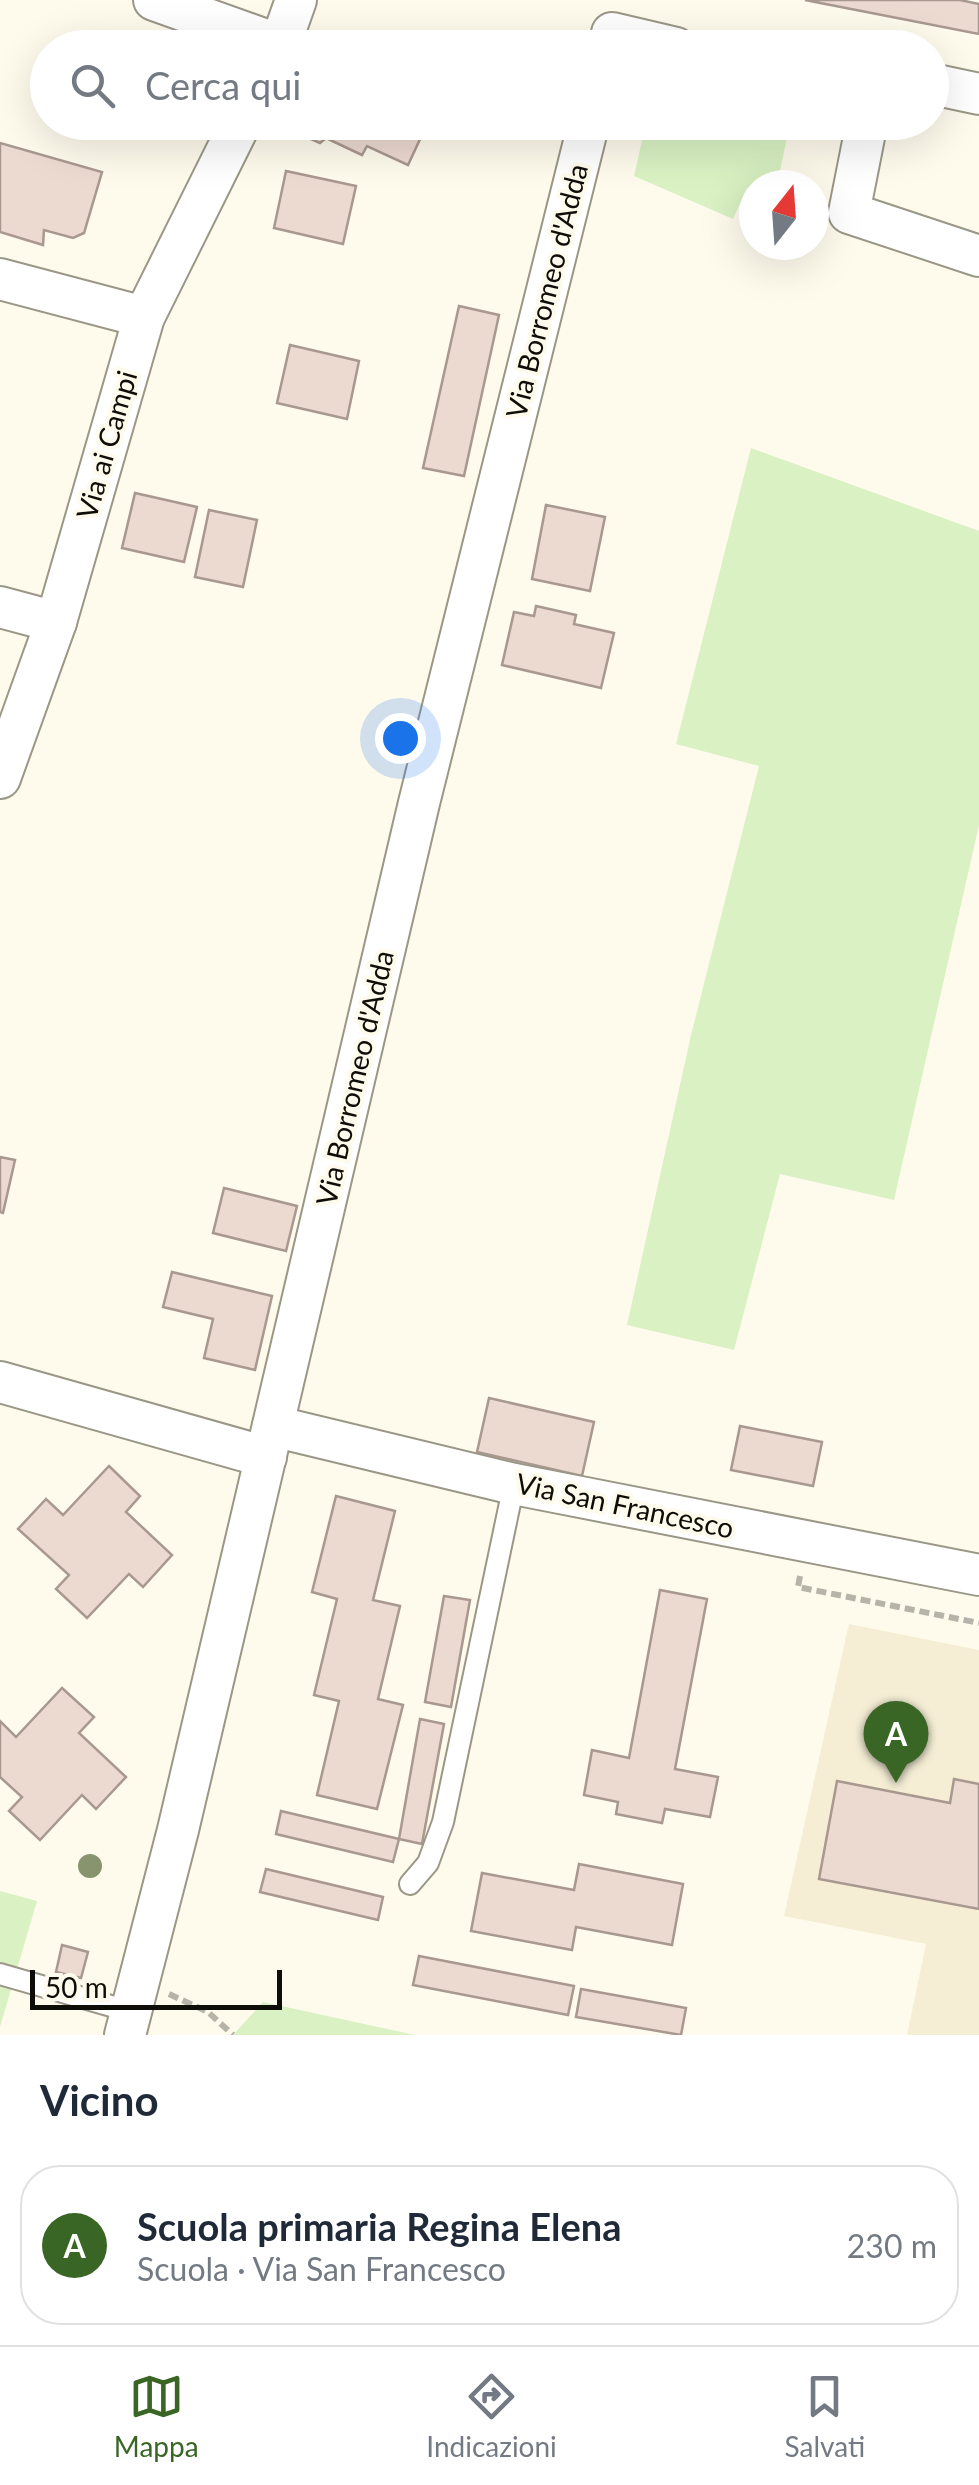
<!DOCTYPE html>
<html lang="it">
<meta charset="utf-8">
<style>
:root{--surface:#fff;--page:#f6f6f7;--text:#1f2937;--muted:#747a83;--line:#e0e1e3;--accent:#396625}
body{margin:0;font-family:Lato,sans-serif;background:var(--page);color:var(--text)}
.compass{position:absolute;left:739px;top:170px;width:90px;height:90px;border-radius:50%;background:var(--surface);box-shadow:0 10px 40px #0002;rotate:17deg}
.scale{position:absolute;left:30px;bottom:25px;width:252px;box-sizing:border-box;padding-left:10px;border:5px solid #0f0d08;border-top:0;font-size:28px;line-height:35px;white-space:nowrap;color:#0f0d08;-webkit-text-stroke:8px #fefbed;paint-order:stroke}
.you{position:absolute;left:400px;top:738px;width:35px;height:35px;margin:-25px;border:8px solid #fff;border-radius:50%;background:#1a73e8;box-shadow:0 0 0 15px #1a73e833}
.badge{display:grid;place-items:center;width:65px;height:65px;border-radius:50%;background:var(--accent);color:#fff;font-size:32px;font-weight:700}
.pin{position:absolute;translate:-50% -82px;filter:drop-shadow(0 2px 5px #0008)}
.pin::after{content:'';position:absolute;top:52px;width:35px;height:30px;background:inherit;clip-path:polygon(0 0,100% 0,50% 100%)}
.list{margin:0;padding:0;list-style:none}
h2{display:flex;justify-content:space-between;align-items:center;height:130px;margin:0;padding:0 40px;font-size:42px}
h2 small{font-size:32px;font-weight:400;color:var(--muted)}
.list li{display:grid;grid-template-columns:65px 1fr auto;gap:30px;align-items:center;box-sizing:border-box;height:160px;margin:0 20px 20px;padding:0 20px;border:2px solid var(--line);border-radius:40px}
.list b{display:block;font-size:38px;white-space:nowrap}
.list p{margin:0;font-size:32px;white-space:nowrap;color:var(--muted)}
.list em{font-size:32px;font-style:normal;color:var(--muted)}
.icon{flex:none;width:55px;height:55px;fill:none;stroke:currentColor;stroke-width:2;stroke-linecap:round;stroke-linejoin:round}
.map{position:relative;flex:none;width:979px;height:2035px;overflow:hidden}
.search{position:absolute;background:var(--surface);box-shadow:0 10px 40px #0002;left:30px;right:30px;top:30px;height:110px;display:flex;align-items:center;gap:25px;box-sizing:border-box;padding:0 35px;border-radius:55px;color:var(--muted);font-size:38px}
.sheet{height:310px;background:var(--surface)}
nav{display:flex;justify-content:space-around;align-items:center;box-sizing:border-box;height:140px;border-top:2px solid var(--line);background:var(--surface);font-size:28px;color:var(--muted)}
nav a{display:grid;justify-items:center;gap:5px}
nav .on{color:var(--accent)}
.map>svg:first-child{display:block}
</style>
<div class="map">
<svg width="979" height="2035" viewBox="0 0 979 2035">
<rect width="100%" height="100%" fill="#fefbed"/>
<polygon fill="#f5eed5" points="849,1624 979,1650 979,2035 907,2035 926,1944 784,1916"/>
<g fill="#d9f1c3">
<polygon points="646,123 790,123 777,185 747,188 733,219 634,176"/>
<polygon points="751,448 979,531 979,825 894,1200 780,1174 734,1350 627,1325 691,1035 759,766 676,744"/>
<polygon points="0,1891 37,1901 0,2027"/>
<polygon points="263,2002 415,2035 233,2035"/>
</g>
<g fill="#ecd9d0" stroke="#a9988f" stroke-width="2.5">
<polygon points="805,0 960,0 979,4 979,34"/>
<polygon points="299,122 428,122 408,165 367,146 362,155 326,138 320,143 295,132"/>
<polygon points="0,143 102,172 84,233 73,238 44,230 43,245 0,232"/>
<polygon points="286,171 356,186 343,244 274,228"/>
<polygon points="459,306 499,315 464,476 423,468"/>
<polygon points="290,345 359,361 347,419 277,403"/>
<polygon points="135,493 197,507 184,562 122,548"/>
<polygon points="546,505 605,517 590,591 532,579"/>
<polygon points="209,510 257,520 243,587 195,577"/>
<polygon points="536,606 576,615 574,624 614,633 601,688 502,665 514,612 534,616"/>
<polygon points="0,1157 15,1160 3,1213 0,1212"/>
<polygon points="224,1188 297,1206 286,1251 213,1233"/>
<polygon points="172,1272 272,1296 255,1370 204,1358 213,1319 163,1307"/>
<polygon points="489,1398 594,1422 582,1476 477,1452"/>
<polygon points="740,1426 822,1442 813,1486 731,1470"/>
<polygon points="109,1466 140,1496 126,1512 172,1555 143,1587 129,1574 87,1618 56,1589 69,1575 18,1529 46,1499 63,1515"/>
<polygon points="336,1496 395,1511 373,1600 400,1606 378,1699 403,1705 377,1809 317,1795 339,1701 314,1695 337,1599 312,1592"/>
<polygon points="660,1590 707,1599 675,1769 718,1777 710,1817 665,1809 662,1823 616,1814 618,1802 584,1795 592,1750 629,1758"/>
<polygon points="444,1596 470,1600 451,1707 425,1702"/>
<polygon points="62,1688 94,1717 79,1733 126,1777 96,1809 82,1795 40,1840 9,1811 22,1797 0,1777 0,1721 16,1737"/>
<polygon points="420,1719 444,1724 422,1844 399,1839"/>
<polygon points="954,1779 979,1784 979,1909 819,1879 837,1781 950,1803"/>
<polygon points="281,1811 399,1839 393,1862 276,1834"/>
<polygon points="579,1864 683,1884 672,1945 576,1927 572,1950 471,1931 482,1873 574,1890"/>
<polygon points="266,1869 383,1897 378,1920 260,1892"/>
<polygon points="62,1945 88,1952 81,1978 56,1972"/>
<polygon points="419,1956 574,1986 568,2015 413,1985"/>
<polygon points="581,1989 686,2008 681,2035 576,2017"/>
</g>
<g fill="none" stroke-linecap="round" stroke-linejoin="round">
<g stroke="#9b9787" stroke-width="24">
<g id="lane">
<polyline points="410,1884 428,1863 443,1822 514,1484"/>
<polyline points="0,1974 132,2012"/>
</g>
</g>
<g stroke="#9b9787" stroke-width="44">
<g id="street">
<polyline points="154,0 280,45"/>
<polyline points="612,33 676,48"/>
<polyline points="279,48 296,0"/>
<polyline points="932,84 979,94"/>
<polyline points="867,122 849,213 979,256"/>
<polyline points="0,279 144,317"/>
<polyline points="0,607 56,622"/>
<polyline points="0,778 56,622 144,317 241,122"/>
<polyline points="0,1382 266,1457"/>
<polyline points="273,1426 514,1484 979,1575"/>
<polyline points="125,2035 178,1830 419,803 589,122"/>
</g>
</g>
<g stroke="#b6b3a8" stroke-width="6" stroke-dasharray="10 5" stroke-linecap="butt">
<polyline points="800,1576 798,1587 979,1623"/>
<polyline points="169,1994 208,2012 233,2035"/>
</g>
<use href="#lane" stroke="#fff" stroke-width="20"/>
<use href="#street" stroke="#fff" stroke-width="40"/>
</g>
<circle fill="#88946e" cx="90" cy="1866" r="12"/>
<g text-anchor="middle" stroke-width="8" stroke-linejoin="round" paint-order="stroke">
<g font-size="28" fill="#0f0d08" stroke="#fefbed">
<text transform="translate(547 291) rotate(-76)" y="10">Via Borromeo d'Adda</text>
<text transform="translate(107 445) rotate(-74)" y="10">Via ai Campi</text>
<text transform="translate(355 1078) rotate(-77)" y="10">Via Borromeo d'Adda</text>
<text transform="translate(625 1506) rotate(12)" y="10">Via San Francesco</text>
</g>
</g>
</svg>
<svg class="compass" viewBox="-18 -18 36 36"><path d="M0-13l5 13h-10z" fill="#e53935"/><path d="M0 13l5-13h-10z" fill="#747a83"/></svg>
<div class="scale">50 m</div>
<div class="you"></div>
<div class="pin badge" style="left:896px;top:1783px">A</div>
<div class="search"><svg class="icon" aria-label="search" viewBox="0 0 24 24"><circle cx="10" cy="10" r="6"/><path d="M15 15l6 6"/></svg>Cerca qui</div>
</div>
<section class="sheet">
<h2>Vicino<small></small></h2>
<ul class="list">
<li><span class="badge">A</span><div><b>Scuola primaria Regina Elena</b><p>Scuola · Via San Francesco</p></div><em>230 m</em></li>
</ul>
</section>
<nav>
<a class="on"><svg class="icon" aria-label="map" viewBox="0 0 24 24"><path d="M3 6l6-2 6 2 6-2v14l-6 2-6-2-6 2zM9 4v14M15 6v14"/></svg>Mappa</a>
<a><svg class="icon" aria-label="directions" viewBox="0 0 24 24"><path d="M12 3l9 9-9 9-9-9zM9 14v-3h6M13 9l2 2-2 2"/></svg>Indicazioni</a>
<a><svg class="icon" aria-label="saved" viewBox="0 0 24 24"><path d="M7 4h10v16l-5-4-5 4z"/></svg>Salvati</a>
</nav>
